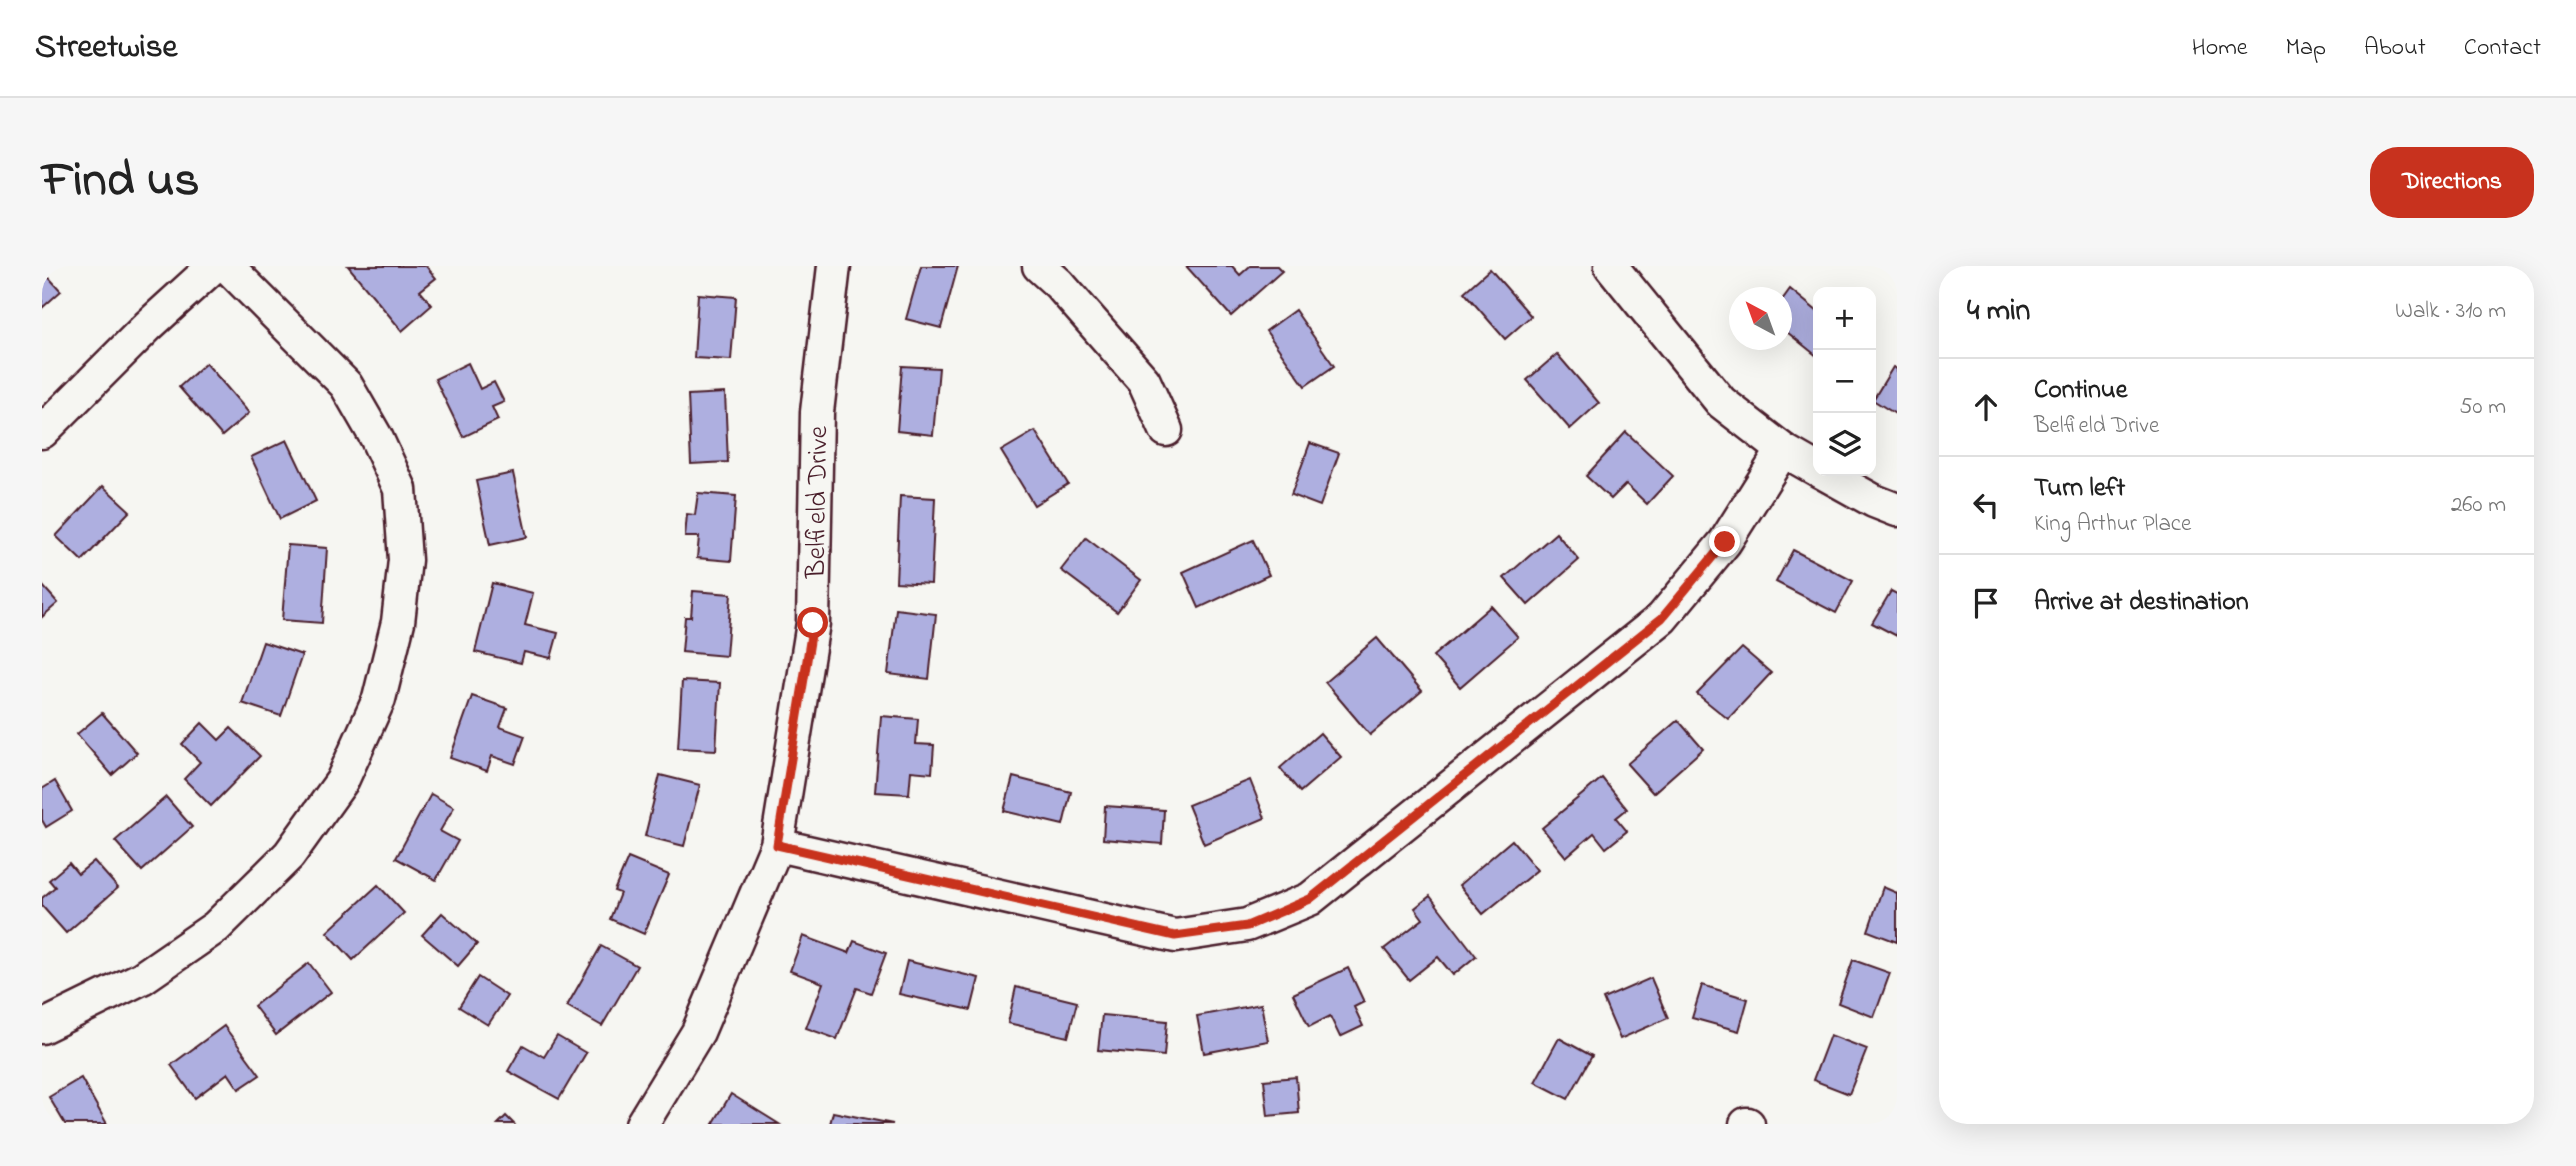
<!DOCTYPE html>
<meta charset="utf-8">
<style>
:root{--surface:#fff;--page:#f6f6f6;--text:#222;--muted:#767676;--line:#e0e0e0;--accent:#c8321e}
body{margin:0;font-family:"Indie Flower",sans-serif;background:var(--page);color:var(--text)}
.controls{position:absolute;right:21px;top:21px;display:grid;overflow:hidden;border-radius:14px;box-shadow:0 7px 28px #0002}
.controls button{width:63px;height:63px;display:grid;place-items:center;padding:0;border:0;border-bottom:2px solid var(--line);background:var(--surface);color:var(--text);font:35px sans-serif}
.compass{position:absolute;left:1687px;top:21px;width:63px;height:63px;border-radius:50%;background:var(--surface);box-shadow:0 7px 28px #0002;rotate:319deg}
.stop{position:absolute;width:21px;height:21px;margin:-16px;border:5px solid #c8321e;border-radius:50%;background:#fff}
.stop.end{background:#c8321e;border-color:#fff;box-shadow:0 2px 7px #0008}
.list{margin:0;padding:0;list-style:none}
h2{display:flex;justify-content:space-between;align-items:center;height:91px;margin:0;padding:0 28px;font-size:30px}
h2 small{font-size:23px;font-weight:400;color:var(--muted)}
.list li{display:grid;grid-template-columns:46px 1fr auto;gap:21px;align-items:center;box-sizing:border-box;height:98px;padding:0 28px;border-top:2px solid var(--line)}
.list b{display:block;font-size:26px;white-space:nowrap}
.list p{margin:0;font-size:23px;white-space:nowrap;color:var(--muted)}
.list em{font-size:23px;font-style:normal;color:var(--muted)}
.icon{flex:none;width:38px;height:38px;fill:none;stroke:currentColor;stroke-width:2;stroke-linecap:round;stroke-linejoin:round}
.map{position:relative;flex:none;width:1855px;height:858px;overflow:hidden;border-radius:28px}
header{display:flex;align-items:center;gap:42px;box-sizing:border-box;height:98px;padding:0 35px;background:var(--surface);border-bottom:2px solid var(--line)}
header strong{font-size:33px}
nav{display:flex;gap:38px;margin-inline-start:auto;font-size:24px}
.intro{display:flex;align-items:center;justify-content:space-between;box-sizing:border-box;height:168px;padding:0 42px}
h1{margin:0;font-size:49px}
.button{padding:18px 32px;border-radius:28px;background:var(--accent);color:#fff;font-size:24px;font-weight:700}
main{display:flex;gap:42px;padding:0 42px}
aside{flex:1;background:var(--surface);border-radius:28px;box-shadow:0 7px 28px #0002}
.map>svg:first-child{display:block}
</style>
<header>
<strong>Streetwise</strong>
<nav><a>Home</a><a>Map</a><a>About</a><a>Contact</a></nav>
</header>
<div class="intro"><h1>Find us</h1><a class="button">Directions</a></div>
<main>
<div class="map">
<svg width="1855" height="858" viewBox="0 0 1855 858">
<rect width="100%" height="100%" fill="#f6f6f2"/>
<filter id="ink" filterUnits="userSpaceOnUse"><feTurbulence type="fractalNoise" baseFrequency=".0143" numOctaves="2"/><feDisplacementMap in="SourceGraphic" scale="14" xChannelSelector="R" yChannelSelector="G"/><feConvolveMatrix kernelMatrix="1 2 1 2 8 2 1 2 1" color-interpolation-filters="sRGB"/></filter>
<g filter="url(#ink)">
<g fill="#aeafe0" stroke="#4a1f2b" stroke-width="2">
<polygon points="306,0 384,0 394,12 378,25 390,39 360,65"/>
<polygon points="879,0 916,0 899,62 864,53"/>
<polygon points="1144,0 1190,0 1198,9 1208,0 1235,0 1240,5 1189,50"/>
<polygon points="1448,3 1489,50 1463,73 1422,26"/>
<polygon points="0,4 19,25 0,42"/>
<polygon points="1748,23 1776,46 1776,91 1740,62 1740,34"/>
<polygon points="656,28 694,31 689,94 652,92"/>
<polygon points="1253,44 1292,100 1263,120 1224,65"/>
<polygon points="1515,88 1557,137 1528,163 1485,114"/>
<polygon points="164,97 207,147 180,170 137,121"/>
<polygon points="426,97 438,123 452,116 462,136 450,141 456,154 421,171 393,113"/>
<polygon points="860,100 897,102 891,169 855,165"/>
<polygon points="1851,101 1855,103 1855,149 1831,134"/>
<polygon points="683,127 686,196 649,198 646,129"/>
<polygon points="993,165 1026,218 992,239 959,185"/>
<polygon points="1584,166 1631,210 1605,238 1584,218 1569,233 1544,210"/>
<polygon points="245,174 274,235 238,253 209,191"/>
<polygon points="1268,177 1297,187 1278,240 1249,229"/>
<polygon points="471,207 485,271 448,279 434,215"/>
<polygon points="61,220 88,245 40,295 14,270"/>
<polygon points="656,227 694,230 689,295 655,292 657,271 643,271 645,248 653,249"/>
<polygon points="858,230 893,232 889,318 854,316"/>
<polygon points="1514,267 1537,294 1486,339 1462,312"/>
<polygon points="1044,272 1099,314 1075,346 1019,304"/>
<polygon points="1211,274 1227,309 1157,342 1141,306"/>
<polygon points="246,279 285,282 280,357 240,354"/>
<polygon points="1751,284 1811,315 1794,347 1734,316"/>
<polygon points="450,317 491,327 483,359 516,367 509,392 482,386 479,397 433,386"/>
<polygon points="0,319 16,337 0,351"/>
<polygon points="651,325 689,328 684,390 640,386 643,351 649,351"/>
<polygon points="1849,325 1855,328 1855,370 1830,357"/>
<polygon points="1449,340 1476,371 1418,421 1391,390"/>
<polygon points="854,343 894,348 887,413 846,408"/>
<polygon points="1335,372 1380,425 1328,469 1283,416"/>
<polygon points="221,376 260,389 239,450 200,437"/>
<polygon points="1700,382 1729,407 1686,453 1655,428"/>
<polygon points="640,415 678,417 674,484 636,482"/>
<polygon points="430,430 465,442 458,461 483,470 473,498 450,490 445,505 408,492"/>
<polygon points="60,447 95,487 70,509 35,468"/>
<polygon points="839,450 876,453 874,478 892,479 890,507 869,505 867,528 833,526"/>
<polygon points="1636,454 1661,483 1611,527 1585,498"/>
<polygon points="160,457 177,474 189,462 218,490 169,540 142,513 158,496 140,478"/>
<polygon points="1278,467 1299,491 1258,526 1238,502"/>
<polygon points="618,509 658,519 642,580 603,570"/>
<polygon points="971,511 1029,526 1021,559 962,545"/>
<polygon points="1560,512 1585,543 1574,552 1585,565 1564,582 1552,567 1524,591 1500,562"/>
<polygon points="1208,514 1223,552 1162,578 1146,539"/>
<polygon points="13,515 30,545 4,561 0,554 0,523"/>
<polygon points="389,528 412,541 398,565 416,575 394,614 354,592"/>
<polygon points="124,531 150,561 100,605 73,575"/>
<polygon points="1063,540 1122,544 1120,578 1061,573"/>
<polygon points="1470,574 1495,604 1441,648 1417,619"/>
<polygon points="586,592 627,609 602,668 568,653 578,627 572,625"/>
<polygon points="52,595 76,622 24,667 0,640 0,632 13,621 7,614 27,597 36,608"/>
<polygon points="336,619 362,647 311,694 285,666"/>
<polygon points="1841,621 1855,627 1855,676 1826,665"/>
<polygon points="1388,630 1434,690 1411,709 1396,691 1367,714 1342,683 1381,653 1373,642"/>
<polygon points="400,647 435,678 416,700 380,669"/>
<polygon points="761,670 807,687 812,675 844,687 829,727 815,722 795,773 764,762 781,717 748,705"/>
<polygon points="559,680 595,700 560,760 525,740"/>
<polygon points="1811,694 1848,707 1832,751 1796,737"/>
<polygon points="865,695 937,712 929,744 857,728"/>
<polygon points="267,697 289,726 234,769 212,740"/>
<polygon points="1306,702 1322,736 1312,741 1321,760 1298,771 1288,750 1267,761 1251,728"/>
<polygon points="436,711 465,730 446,759 417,741"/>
<polygon points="1609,712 1626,752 1578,773 1561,733"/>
<polygon points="1660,719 1706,733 1697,765 1650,752"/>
<polygon points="974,721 1035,736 1026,771 966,757"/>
<polygon points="1219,738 1226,775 1162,787 1155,750"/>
<polygon points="1060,749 1125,755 1122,790 1056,784"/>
<polygon points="182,760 218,809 197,823 186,807 153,832 129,799"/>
<polygon points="1788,769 1825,783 1807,828 1771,814"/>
<polygon points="515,770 544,787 517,833 466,805 481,779 502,791"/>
<polygon points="1517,772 1550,790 1526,833 1493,816"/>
<polygon points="1254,811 1257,847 1226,850 1222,814"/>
<polygon points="39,812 65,858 23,858 7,831"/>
<polygon points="689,828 737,858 671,858"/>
<polygon points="791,846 851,858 788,858"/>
<polygon points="464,850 472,858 456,858"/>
</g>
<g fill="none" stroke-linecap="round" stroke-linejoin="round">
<g stroke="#4a1f2b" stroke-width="37">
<g id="minor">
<polyline points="997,0 1017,18 1102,115 1124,164"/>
<polyline points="1569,0 1679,136 1741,184 1776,204"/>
<polyline points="0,166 106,60 172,0"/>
<polyline points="1778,205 1832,235 1855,244"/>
<polyline points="735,579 1133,670 1205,659 1268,633 1620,352 1683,276 1741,184"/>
<polyline points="0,761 100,712 174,661 247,589 300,515 337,433 356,356 363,294 358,223 334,171 304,119 185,0"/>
<polyline points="600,858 656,766 735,579 771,357 775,146 792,0"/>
<polyline points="1704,858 1706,858"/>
</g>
</g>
<use href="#minor" stroke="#f6f6f2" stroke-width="32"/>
</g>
</g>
<g fill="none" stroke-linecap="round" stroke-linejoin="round" filter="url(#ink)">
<polyline stroke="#c8321e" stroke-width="9" points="771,357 735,579 1133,670 1205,660 1268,633 1620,352 1683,276"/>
</g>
<g text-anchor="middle" stroke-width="5" stroke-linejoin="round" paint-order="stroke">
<g font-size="28" fill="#4a1f2b" stroke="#f6f6f2">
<text transform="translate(773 236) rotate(-89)" y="10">Belfield Drive</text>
</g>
</g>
</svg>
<div class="controls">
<button>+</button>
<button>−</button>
<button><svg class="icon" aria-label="layers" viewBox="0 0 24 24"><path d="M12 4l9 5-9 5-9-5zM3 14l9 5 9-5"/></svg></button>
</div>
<svg class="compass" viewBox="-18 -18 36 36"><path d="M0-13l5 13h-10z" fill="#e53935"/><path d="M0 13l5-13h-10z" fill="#767676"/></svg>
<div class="stop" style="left:771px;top:357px"></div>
<div class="stop end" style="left:1683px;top:276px"></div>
</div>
<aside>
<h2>4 min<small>Walk · 310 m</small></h2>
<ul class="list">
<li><svg class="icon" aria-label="ahead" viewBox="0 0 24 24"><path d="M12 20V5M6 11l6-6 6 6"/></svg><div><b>Continue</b><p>Belfield Drive</p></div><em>50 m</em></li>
<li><svg class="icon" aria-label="left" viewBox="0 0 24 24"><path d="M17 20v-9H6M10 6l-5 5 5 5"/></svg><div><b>Turn left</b><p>King Arthur Place</p></div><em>260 m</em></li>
<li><svg class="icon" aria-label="arrive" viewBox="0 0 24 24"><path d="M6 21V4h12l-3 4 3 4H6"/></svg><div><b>Arrive at destination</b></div></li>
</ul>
</aside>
</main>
